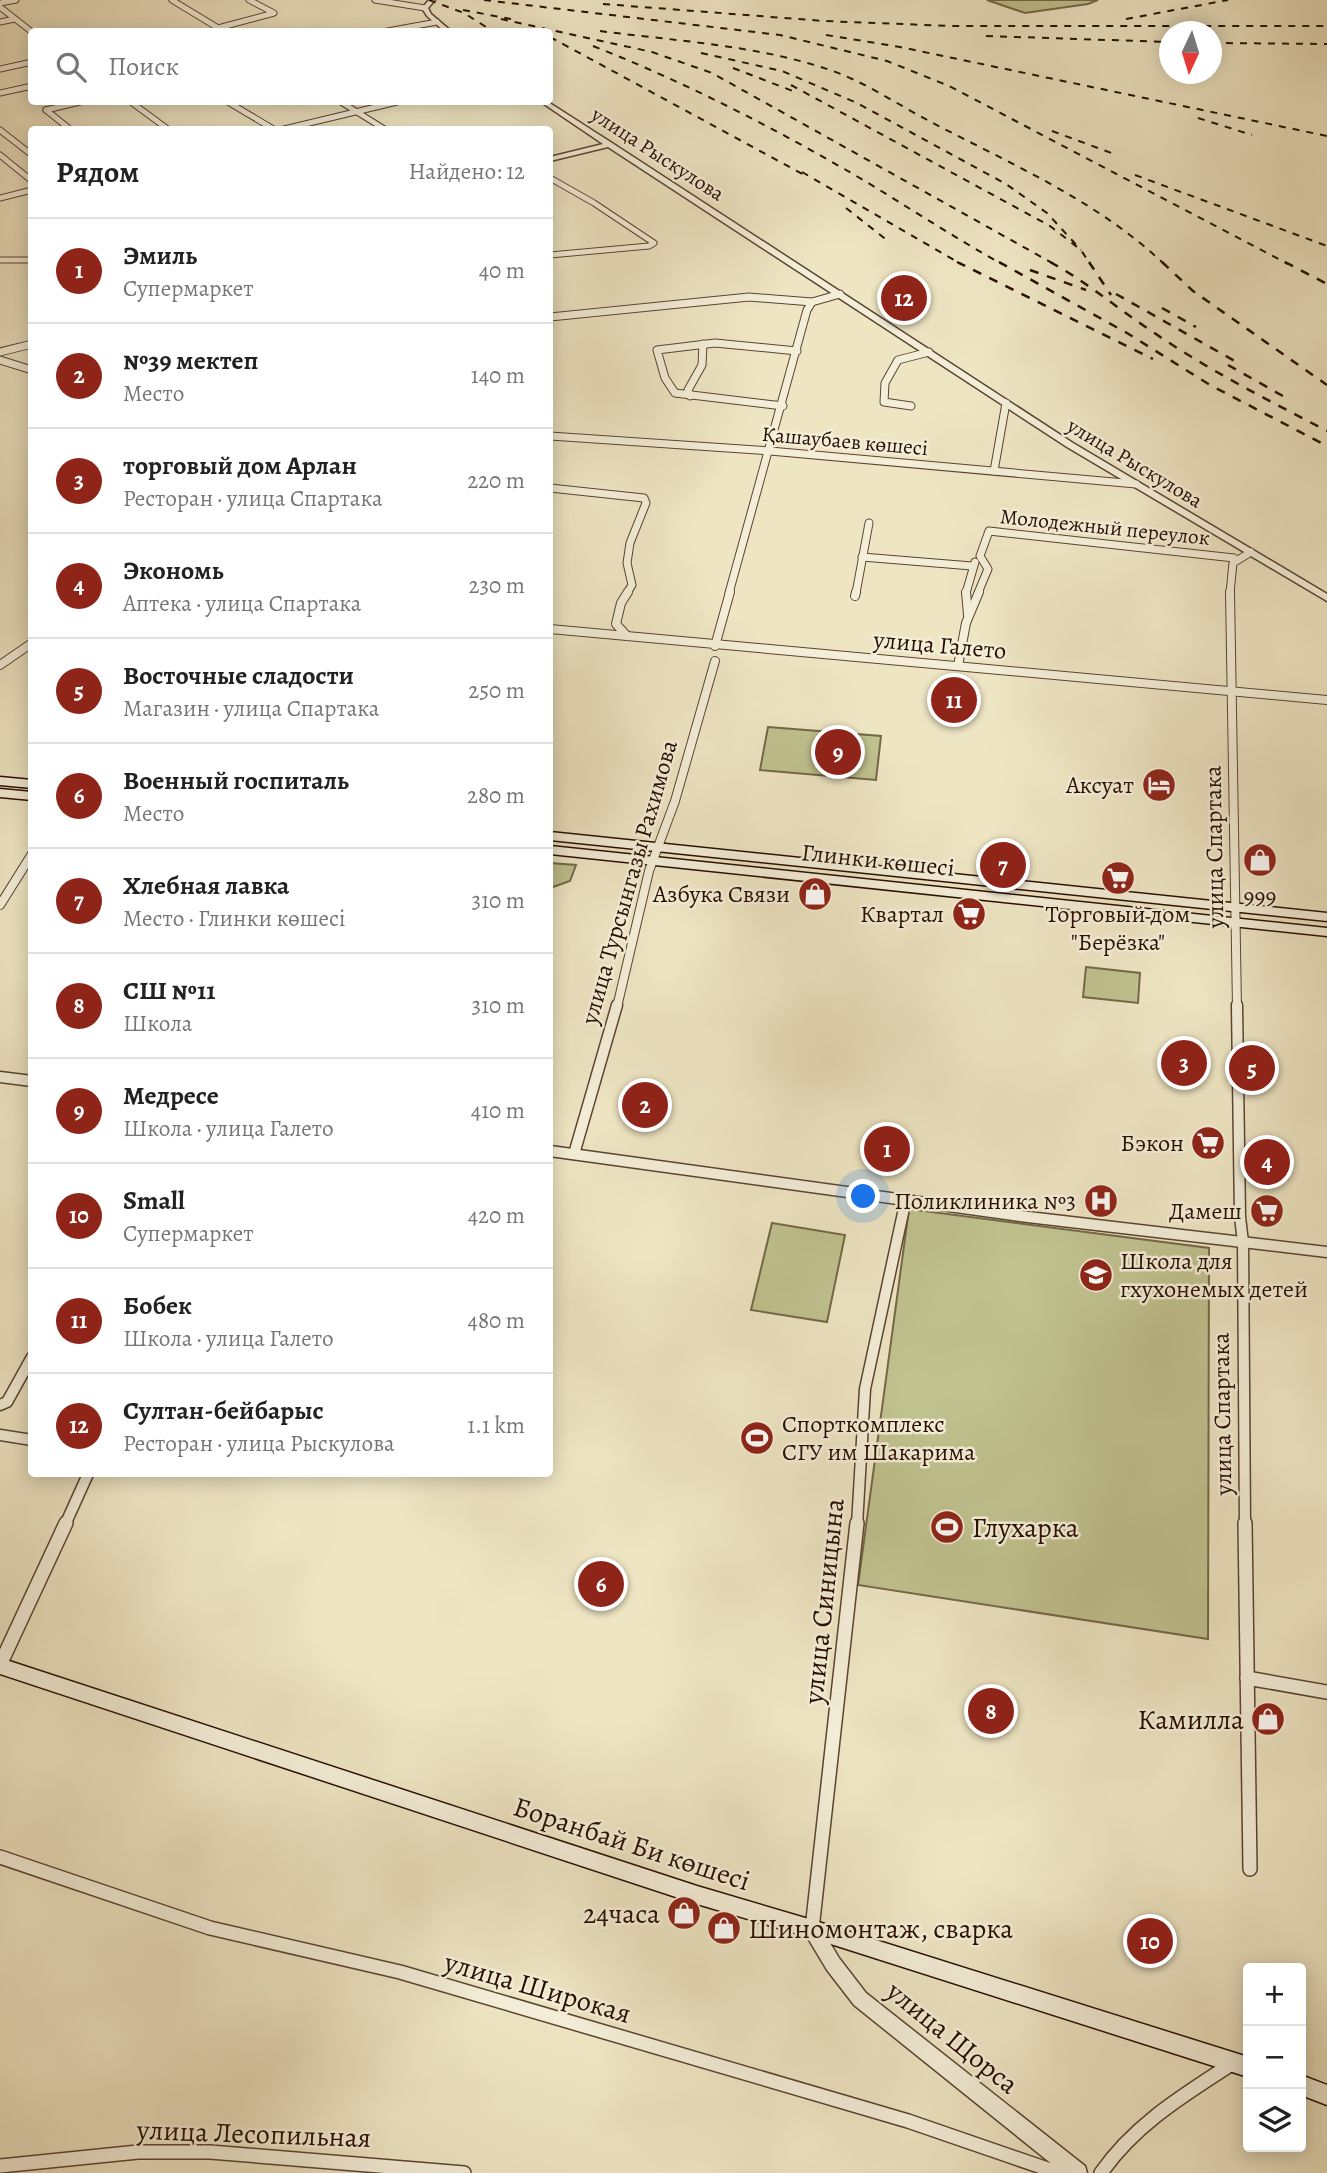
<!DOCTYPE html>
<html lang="ru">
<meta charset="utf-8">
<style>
:root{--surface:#fff;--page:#f6f6f6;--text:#222;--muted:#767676;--line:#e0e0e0;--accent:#8f2418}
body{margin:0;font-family:Alegreya,serif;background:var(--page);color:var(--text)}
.controls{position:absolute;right:21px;bottom:21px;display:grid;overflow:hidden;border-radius:7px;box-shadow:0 4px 18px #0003}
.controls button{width:63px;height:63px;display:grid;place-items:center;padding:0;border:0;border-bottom:2px solid var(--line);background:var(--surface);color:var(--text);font:35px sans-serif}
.compass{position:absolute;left:1159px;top:21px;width:63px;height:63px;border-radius:50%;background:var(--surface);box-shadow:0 4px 18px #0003;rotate:184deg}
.you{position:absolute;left:864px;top:1197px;width:24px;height:24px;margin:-18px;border:5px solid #fff;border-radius:50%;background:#1a73e8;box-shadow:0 0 0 10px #1a73e833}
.badge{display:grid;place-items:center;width:46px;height:46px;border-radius:50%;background:var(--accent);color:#fff;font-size:23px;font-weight:700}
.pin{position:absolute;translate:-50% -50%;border:4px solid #fff;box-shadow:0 2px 7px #0006}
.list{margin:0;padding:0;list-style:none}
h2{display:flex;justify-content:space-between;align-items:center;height:91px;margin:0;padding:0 28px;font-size:30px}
h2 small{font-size:23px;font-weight:400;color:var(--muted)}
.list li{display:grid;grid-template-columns:46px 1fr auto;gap:21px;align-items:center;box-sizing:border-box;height:105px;padding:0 28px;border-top:2px solid var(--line)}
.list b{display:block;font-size:26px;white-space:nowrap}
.list p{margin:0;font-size:23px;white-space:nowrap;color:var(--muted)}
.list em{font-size:23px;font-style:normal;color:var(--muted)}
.icon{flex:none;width:38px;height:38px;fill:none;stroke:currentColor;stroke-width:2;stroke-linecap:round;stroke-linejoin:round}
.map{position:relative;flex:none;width:1327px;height:2173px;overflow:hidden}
.search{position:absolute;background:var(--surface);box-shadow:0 4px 18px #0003;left:28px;top:28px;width:525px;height:77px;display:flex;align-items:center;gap:18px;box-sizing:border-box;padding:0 24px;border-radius:7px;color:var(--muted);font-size:26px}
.panel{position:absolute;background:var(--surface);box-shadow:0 4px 18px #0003;left:28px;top:126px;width:525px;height:1351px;border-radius:7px}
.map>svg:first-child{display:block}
</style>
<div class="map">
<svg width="1327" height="2173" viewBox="0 0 1327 2173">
<rect width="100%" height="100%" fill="#eee5c3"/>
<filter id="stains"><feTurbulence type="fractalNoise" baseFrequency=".00286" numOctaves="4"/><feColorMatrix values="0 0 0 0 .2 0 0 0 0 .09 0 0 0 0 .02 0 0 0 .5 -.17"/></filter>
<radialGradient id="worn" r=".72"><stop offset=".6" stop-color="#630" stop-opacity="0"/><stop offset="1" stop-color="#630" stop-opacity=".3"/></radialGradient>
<g fill="#c0c28f" stroke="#746848" stroke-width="2">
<polygon points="987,0 1098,0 1088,4 1025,13"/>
<polygon points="768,727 881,736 876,780 760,770"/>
<polygon points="550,863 576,865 570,881 550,888"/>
<polygon points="1086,967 1140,973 1138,1003 1083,997"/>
<polygon points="909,1209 1209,1248 1208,1639 858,1585"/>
<polygon points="772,1223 845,1235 827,1322 751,1310"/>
</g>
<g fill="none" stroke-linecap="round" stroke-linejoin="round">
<g stroke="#5a4431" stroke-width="7">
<g id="minor-far4">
<polyline points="172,0 223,31"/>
<polyline points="375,0 425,8"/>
<polyline points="0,3 16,0"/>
<polyline points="0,7 32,32"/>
<polyline points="0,22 15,19"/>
<polyline points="218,28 274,13 249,0"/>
<polyline points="382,32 437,22"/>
<polyline points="0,69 32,62"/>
<polyline points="0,93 32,86"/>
<polyline points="131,102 169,130"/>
<polyline points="228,102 275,130"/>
<polyline points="341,102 386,130"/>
<polyline points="46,110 80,102"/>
<polyline points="46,110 71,130"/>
<polyline points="0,130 32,155"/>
<polyline points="280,130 397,102"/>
<polyline points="0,155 32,181"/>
<polyline points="550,178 594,203 654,243 649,246 550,255"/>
<polyline points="0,198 32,190"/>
<polyline points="0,260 32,260"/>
</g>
</g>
<g stroke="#5a4431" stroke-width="9">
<g id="minor-far3">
<polyline points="550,317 749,297 812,302"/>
<polyline points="0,352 32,344"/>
<polyline points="0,360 32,370"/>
<polyline points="690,396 688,390 702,365 703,344"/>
<polyline points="783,406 675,393 665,378 657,350 715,343 797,351"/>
<polyline points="911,406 884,402 885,383 898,360 929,352"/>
<polyline points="550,436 770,451 1136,484"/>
<polyline points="994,471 1006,403"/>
<polyline points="550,488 644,498 646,503 630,543 627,563 632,585 627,593"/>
<polyline points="862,557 972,566"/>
<polyline points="729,593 807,310 812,302 840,294"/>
<polyline points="856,593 869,523"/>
<polyline points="966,593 975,562"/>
<polyline points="978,593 988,569 980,556 989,531 1234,558"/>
<polyline points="1230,593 1233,563 1251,552"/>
</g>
</g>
<g stroke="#5a4431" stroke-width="10">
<g id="minor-far2">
<polyline points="966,592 968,615"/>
<polyline points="1230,592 1237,1007"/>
<polyline points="855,596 856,592"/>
<polyline points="550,629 1327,700"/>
<polyline points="627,636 616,624 621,603 628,592"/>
<polyline points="715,646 730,592"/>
<polyline points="0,665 32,643"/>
<polyline points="958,666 966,623 979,592"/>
<polyline points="0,905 32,854"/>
<polyline points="617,1007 649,871 675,801 715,661"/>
</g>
</g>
<g stroke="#5a4431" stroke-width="13">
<g id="minor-far1">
<polyline points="1237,1005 1240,1217 1243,1242 1245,1525"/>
<polyline points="0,1077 32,1081"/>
<polyline points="550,1151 1028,1217 1327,1252"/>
<polyline points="574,1154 617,1005"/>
<polyline points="0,1405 7,1402 32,1357"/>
<polyline points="0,1435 32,1440"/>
<polyline points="65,1525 88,1474"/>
<polyline points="857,1525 865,1389 906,1199"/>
</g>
</g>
<g stroke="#5a4431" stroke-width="16">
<g id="minor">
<polyline points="1245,1523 1250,1869"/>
<polyline points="0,1665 66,1523"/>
<polyline points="1247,1678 1327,1692"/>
<polyline points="0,1857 210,1928 400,1972 908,2121 1059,2173"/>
<polyline points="812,1929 857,1523"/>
<polyline points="0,2166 138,2152 210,2152 464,2173"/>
<path d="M1101,2173C1135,2124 1184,2095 1233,2063"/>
</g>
</g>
<g stroke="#5a4431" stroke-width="3">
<g id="tertiary">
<polygon points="429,0 435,0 428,8 431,14 452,32 445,32 427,16 422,8"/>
<polygon points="541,102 548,102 612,143 1073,443 1327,594 1327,601 1067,447 608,147 550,161 550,157 603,144"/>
<polygon points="812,1921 818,1923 839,1958 866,1993 1085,2166 1087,2173 1063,2173 854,2005 827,1970 806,1935 803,1929 806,1923"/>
</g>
</g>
<g stroke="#280e00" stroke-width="3">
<g id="secondary">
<polygon points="0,777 32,780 32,788 0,785"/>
<polygon points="0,789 32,792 32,800 0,797"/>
<polygon points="550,832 1327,913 1327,921 550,840"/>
<polygon points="550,846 1327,928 1327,936 550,854"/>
<polygon points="0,1658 697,1886 812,1920 1248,2057 1248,2077 812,1938 697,1904 0,1674"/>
<polygon points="1301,2075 1327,2085 1327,2105 1301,2095"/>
</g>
</g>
<use href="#minor-far4" stroke="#f4eed8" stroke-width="5"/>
<use href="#minor-far3" stroke="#f4eed8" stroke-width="7"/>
<use href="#minor-far2" stroke="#f4eed8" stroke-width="8"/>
<use href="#minor-far1" stroke="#f4eed8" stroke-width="10"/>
<use href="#minor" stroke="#f4eed8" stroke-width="13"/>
<use href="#tertiary" fill="#f4eed8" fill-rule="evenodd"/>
<use href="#secondary" fill="#f4eed8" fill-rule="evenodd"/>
<g stroke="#280e00" stroke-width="2" stroke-dasharray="7 7" stroke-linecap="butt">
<polyline points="429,0 464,13 494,32"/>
<polyline points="484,0 780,35 887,61 949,86 1288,264"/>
<polyline points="603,4 824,21 952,26 1327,26"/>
<polyline points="463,10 511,19"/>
<polyline points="501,19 652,52 712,73 1054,264"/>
<polyline points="1126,19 1228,0"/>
<path d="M600,31C676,41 757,45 830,70C861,80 899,105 929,121C1009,163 1098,201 1164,264"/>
<polyline points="826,35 900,47 1327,136"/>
<polyline points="986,36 1170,42"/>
<polyline points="550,37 808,177"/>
<polyline points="1212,43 1327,44"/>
<path d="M593,46C687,83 778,130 865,181C911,209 955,238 1002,264"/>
<polyline points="701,53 782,71 857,103 1006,184 1047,213 1081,250"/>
<polyline points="733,68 798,93"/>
<polyline points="791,85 1050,226 1081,250 1090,264"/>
<polyline points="1198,118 1252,135"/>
<polyline points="1052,131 1114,154"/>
<polyline points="802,172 961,264"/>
<polyline points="1135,175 1327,246"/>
<polyline points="846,208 888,241"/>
</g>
<g stroke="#280e00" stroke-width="2.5" stroke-dasharray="9 9" stroke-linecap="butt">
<polyline points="957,262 1153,359"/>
<polyline points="999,262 1127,333 1210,385 1327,446"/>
<path d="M1050,262C1087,282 1118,309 1153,332C1208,370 1268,400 1327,431"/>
<polyline points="1089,262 1111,295"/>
<polyline points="1162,262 1193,291 1327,385"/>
<polyline points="1285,262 1327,284"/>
<polyline points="1030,270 1086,290"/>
<polyline points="1116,294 1240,364"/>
<polyline points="1162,308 1196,327"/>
<polyline points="1228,365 1290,400"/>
</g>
</g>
<defs>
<g id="hotel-disc" transform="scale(1.75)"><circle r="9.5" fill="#8f2418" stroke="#f4eed8"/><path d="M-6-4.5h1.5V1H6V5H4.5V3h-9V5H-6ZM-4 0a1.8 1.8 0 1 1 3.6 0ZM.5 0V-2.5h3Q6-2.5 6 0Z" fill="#fff"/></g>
<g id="shop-disc" transform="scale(1.75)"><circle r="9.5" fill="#8f2418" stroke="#f4eed8"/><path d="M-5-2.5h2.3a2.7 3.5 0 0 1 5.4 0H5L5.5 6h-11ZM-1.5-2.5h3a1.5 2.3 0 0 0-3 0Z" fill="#fff"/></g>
<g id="supermarket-disc" transform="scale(1.75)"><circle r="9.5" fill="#8f2418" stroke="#f4eed8"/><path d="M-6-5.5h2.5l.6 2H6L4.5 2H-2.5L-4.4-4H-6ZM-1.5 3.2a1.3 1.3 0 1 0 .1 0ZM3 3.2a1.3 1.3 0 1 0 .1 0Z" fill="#fff"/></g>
<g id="hospital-disc" transform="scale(1.75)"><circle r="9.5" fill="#8f2418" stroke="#f4eed8"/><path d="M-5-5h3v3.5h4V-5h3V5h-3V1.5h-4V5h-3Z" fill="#fff"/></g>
<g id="school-disc" transform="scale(1.75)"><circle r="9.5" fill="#8f2418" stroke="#f4eed8"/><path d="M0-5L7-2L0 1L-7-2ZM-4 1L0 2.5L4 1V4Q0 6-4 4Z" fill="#fff"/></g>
<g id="stadium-disc" transform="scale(1.75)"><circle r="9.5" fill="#8f2418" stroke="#f4eed8"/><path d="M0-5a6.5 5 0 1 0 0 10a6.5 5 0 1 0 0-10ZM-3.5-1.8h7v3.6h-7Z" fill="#fff"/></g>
</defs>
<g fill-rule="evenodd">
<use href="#hotel-disc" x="1159" y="785"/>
<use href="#shop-disc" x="1260" y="860"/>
<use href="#supermarket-disc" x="1118" y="878"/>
<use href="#shop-disc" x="815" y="894"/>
<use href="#supermarket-disc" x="969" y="914"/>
<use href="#supermarket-disc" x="1208" y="1143"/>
<use href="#hospital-disc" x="1101" y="1201"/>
<use href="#supermarket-disc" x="1267" y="1211"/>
<use href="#school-disc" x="1096" y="1275"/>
<use href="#stadium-disc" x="757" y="1438"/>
<use href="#stadium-disc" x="947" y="1527"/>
<use href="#shop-disc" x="1268" y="1719"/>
<use href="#shop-disc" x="684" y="1913"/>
<use href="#shop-disc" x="724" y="1928"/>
</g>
<g text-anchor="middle" stroke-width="5" stroke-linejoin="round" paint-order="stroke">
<g font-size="21" fill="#280e00" stroke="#f4eed8">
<text transform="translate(658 154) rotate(33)" y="7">улица Рыскулова</text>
<text transform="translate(845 441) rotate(5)" y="7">Қашаубаев көшесі</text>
<text transform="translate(1135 463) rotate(31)" y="7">улица Рыскулова</text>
<text transform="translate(1105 527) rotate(6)" y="7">Молодежный переулок</text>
</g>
<g font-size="24" fill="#280e00" stroke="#f4eed8">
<text transform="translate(940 645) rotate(5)" y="8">улица Галето</text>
<text transform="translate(1214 847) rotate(-91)" y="8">улица Спартака</text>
<text transform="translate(878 860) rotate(6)" y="8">Глинки көшесі</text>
<text transform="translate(629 882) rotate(-74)" y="8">улица Турсынгазы Рахимова</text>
<text transform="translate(1222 1414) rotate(-91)" y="8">улица Спартака</text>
</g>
<g font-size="24" fill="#280e00" stroke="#f4eed8" text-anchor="end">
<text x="1134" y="793">Аксуат</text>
<text x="790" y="902">Азбука Связи</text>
<text x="1260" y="904" text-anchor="middle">999</text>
<text x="944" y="922">Квартал</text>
<text x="1118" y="922" text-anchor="middle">Торговый дом<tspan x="1118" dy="28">"Берёзка"</tspan></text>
<text x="1184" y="1151">Бэкон</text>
<text x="1076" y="1209">Поликлиника №3</text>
<text x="1242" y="1219">Дамеш</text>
<text x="1120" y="1269" text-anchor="start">Школа для<tspan x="1120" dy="28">гхухонемых детей</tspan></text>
<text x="782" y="1432" text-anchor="start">Спорткомплекс<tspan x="782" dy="28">СГУ им Шакарима</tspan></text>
</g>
<g font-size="28" fill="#280e00" stroke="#f4eed8" text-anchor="start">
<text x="972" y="1537">Глухарка</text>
<text x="1244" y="1729" text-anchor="end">Камилла</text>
<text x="660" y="1923" text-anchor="end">24часа</text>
<text x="748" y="1938">Шиномонтаж, сварка</text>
</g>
<g font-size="28" fill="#280e00" stroke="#f4eed8">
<text transform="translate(823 1601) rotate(-84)" y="10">улица Синицына</text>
<text transform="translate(632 1843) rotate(18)" y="10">Боранбай Би көшесі</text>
<text transform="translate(538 1987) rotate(16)" y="10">улица Широкая</text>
<text transform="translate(953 2037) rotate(39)" y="10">улица Щорса</text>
<text transform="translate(254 2133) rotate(2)" y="10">улица Лесопильная</text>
</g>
</g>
<rect width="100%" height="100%" filter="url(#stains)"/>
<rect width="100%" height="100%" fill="url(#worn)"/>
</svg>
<div class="controls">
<button>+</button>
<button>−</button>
<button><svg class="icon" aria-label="layers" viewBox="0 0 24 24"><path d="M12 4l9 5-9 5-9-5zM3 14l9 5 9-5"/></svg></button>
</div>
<svg class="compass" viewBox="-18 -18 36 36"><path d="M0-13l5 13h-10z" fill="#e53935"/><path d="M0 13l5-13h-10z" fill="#767676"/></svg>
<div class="you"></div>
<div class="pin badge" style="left:887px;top:1149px">1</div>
<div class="pin badge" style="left:645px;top:1105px">2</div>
<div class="pin badge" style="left:1184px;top:1063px">3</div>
<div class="pin badge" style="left:1267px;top:1162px">4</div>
<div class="pin badge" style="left:1252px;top:1068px">5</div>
<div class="pin badge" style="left:601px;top:1584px">6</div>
<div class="pin badge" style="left:1003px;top:865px">7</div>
<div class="pin badge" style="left:991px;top:1711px">8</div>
<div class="pin badge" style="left:838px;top:752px">9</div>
<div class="pin badge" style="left:1150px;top:1941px">10</div>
<div class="pin badge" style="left:954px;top:700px">11</div>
<div class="pin badge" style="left:904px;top:298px">12</div>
<div class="search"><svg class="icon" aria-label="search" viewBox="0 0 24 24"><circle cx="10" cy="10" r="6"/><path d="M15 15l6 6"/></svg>Поиск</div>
<section class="panel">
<h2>Рядом<small>Найдено: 12</small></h2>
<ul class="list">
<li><span class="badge">1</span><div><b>Эмиль</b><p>Супермаркет</p></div><em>40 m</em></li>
<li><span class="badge">2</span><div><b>№39 мектеп</b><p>Место</p></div><em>140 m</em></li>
<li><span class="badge">3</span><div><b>торговый дом Арлан</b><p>Ресторан · улица Спартака</p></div><em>220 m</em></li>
<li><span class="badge">4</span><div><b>Экономь</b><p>Аптека · улица Спартака</p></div><em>230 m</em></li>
<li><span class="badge">5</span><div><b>Восточные сладости</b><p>Магазин · улица Спартака</p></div><em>250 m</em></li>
<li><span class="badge">6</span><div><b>Военный госпиталь</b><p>Место</p></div><em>280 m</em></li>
<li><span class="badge">7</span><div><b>Хлебная лавка</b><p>Место · Глинки көшесі</p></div><em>310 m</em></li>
<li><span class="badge">8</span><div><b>СШ №11</b><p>Школа</p></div><em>310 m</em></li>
<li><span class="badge">9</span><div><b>Медресе</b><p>Школа · улица Галето</p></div><em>410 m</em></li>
<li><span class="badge">10</span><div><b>Small</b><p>Супермаркет</p></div><em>420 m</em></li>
<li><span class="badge">11</span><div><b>Бобек</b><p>Школа · улица Галето</p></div><em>480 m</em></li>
<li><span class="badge">12</span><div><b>Султан-бейбарыс</b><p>Ресторан · улица Рыскулова</p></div><em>1.1 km</em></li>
</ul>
</section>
</div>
